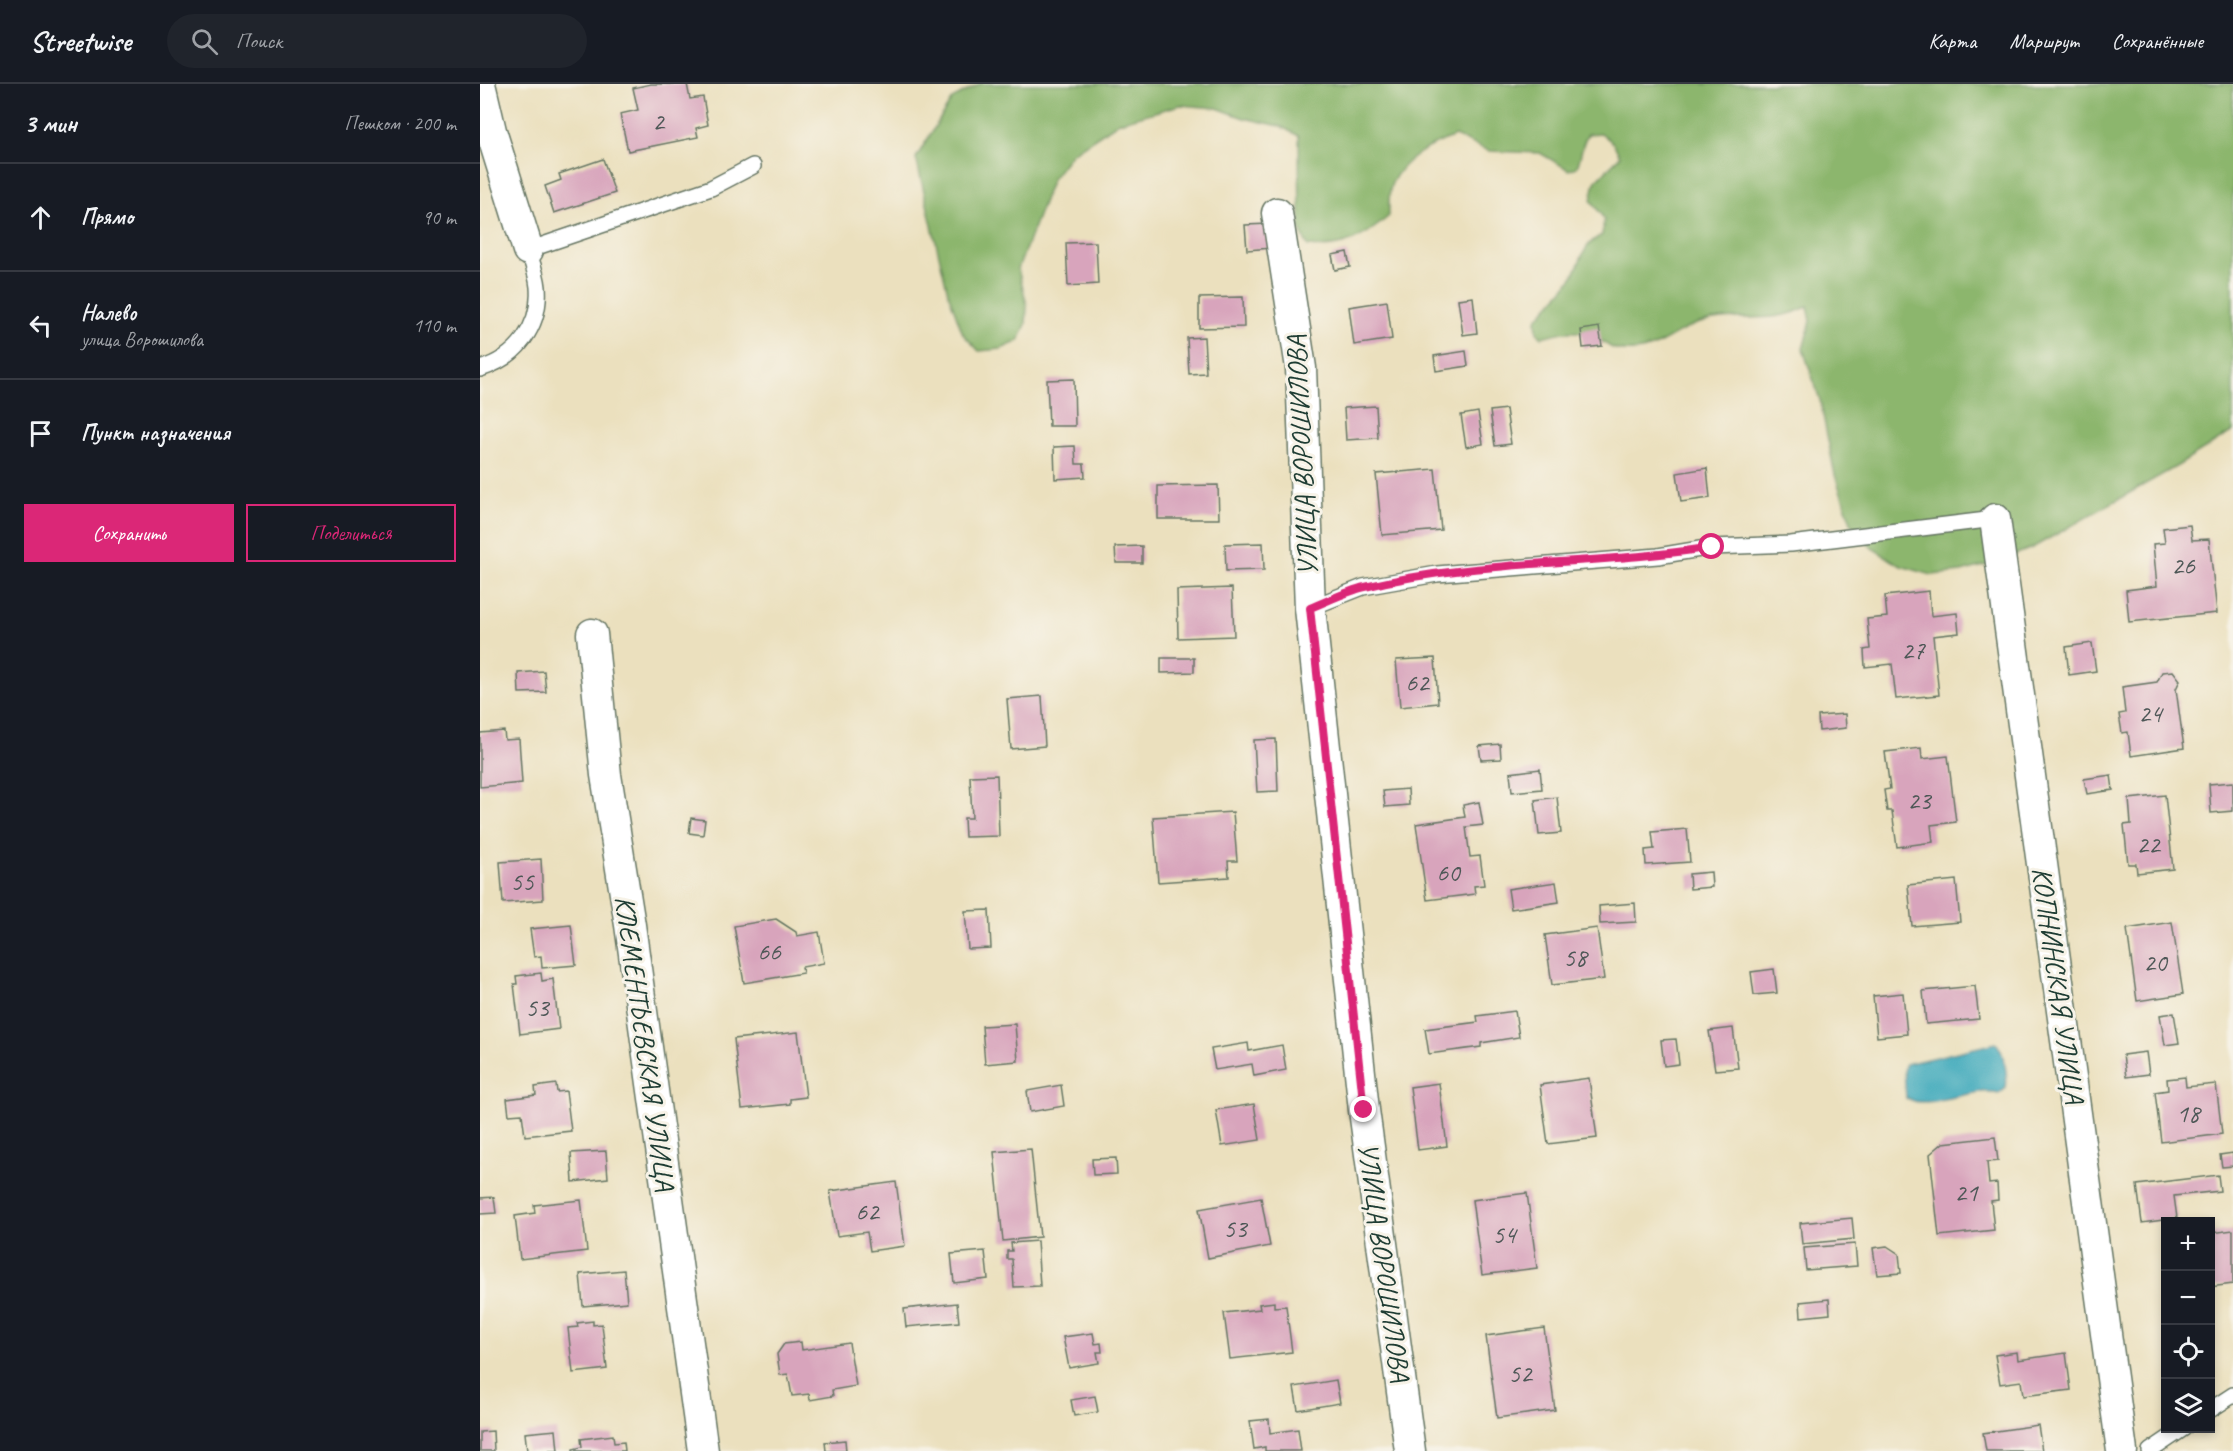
<!DOCTYPE html>
<html lang="ru">
<meta charset="utf-8">
<style>
:root{--surface:#171b24;--page:#20242c;--text:#f1f3f6;--muted:#9ea1a6;--line:#363941;--accent:#db2777}
body{margin:0;font-family:Caveat,sans-serif;background:var(--page);color:var(--text)}
.controls{position:absolute;right:18px;bottom:18px;display:grid;overflow:hidden;border-radius:0px;box-shadow:0 3px 9px #0003}
.controls button{width:54px;height:54px;display:grid;place-items:center;padding:0;border:0;border-bottom:2px solid var(--line);background:var(--surface);color:var(--text);font:30px sans-serif}
.stop{position:absolute;width:18px;height:18px;margin:-14px;border:4px solid #db2777;border-radius:50%;background:#fff}
.stop.end{background:#db2777;border-color:#fff;box-shadow:0 2px 6px #0008}
.list{margin:0;padding:0;list-style:none}
h2{display:flex;justify-content:space-between;align-items:center;height:78px;margin:0;padding:0 24px;font-size:26px}
h2 small{font-size:20px;font-weight:400;color:var(--muted)}
.list li{display:grid;grid-template-columns:39px 1fr auto;gap:18px;align-items:center;box-sizing:border-box;height:108px;padding:0 24px;border-top:2px solid var(--line)}
.list b{display:block;font-size:22px;white-space:nowrap}
.list p{margin:0;font-size:20px;white-space:nowrap;color:var(--muted)}
.list em{font-size:20px;font-style:normal;color:var(--muted)}
.actions{display:flex;gap:12px;padding:18px 24px}
.actions a{flex:1;padding:14px 0;border:2px solid var(--accent);border-radius:0px;text-align:center;font-size:21px;color:var(--accent)}
.actions .main{background:var(--accent);color:#fff}
.icon{flex:none;width:33px;height:33px;fill:none;stroke:currentColor;stroke-width:2;stroke-linecap:round;stroke-linejoin:round}
.map{position:relative;flex:none;width:1753px;height:1367px;overflow:hidden}
header{display:flex;align-items:center;gap:36px;box-sizing:border-box;height:84px;padding:0 30px;background:var(--surface);border-bottom:2px solid var(--line)}
header strong{font-size:28px}
nav{display:flex;gap:33px;margin-inline-start:auto;font-size:21px}
.search{width:420px;height:54px;background:var(--page);display:flex;align-items:center;gap:15px;box-sizing:border-box;padding:0 21px;border-radius:33px;color:var(--muted);font-size:22px}
main{display:flex}
aside{flex:1;background:var(--surface)}
.map>svg:first-child{display:block}
</style>
<header>
<strong>Streetwise</strong>
<div class="search"><svg class="icon" aria-label="search" viewBox="0 0 24 24"><circle cx="10" cy="10" r="6"/><path d="M15 15l6 6"/></svg>Поиск</div>
<nav><a>Карта</a><a>Маршрут</a><a>Сохранённые</a></nav>
</header>
<main>
<aside>
<h2>3 мин<small>Пешком · 200 m</small></h2>
<ul class="list">
<li><svg class="icon" aria-label="ahead" viewBox="0 0 24 24"><path d="M12 20V5M6 11l6-6 6 6"/></svg><div><b>Прямо</b></div><em>90 m</em></li>
<li><svg class="icon" aria-label="left" viewBox="0 0 24 24"><path d="M17 20v-9H6M10 6l-5 5 5 5"/></svg><div><b>Налево</b><p>улица Ворошилова</p></div><em>110 m</em></li>
<li><svg class="icon" aria-label="arrive" viewBox="0 0 24 24"><path d="M6 21V4h12l-3 4 3 4H6"/></svg><div><b>Пункт назначения</b></div></li>
</ul>
<div class="actions"><a class="main">Сохранить</a><a>Поделиться</a></div>
</aside>
<div class="map">
<svg width="1753" height="1367" viewBox="0 0 1753 1367">
<rect width="100%" height="100%" fill="#f7f3e8"/>
<filter id="ink" filterUnits="userSpaceOnUse"><feTurbulence type="fractalNoise" baseFrequency=".0167" numOctaves="2"/><feDisplacementMap in="SourceGraphic" scale="12" xChannelSelector="R" yChannelSelector="G"/><feConvolveMatrix kernelMatrix="1 2 1 2 8 2 1 2 1" color-interpolation-filters="sRGB"/></filter>
<filter id="wash" filterUnits="userSpaceOnUse"><feTurbulence type="fractalNoise" baseFrequency=".008" numOctaves="4" result="noise"/><feDisplacementMap in="SourceGraphic" scale="24" xChannelSelector="R" yChannelSelector="G"/><feGaussianBlur stdDeviation="1.35" result="paint"/><feColorMatrix in="noise" values="0 0 0 0 0 0 0 0 0 0 0 0 0 0 0 0 0 1.4 0 .05"/><feComposite in="paint" operator="in"/></filter>
<g filter="url(#wash)">
<rect width="100%" height="100%" fill="#ebe0be"/>
<path fill="#8cb66d" stroke="#567a50" stroke-width="1.5" d="M500,0H1753V347L1699,381L1552,464L1511,480L1481,488L1452,491L1421,482L1392,464L1372,441L1355,391L1340,316L1323,265L1331,237L1328,222C1294,242 1257,228 1220,239C1196,246 1180,266 1153,267C1126,269 1125,253 1103,249C1089,246 1076,249 1062,253L1057,248L1056,236C1067,222 1084,207 1093,192C1103,174 1102,161 1122,151L1124,135L1111,116L1115,98L1140,72L1133,59L1121,49L1108,50C1101,60 1102,71 1097,83L1089,86L1060,69L1009,67L975,52C951,61 924,74 912,99C908,108 909,122 909,132C884,154 862,166 828,162L820,146L819,52L800,42L764,34L737,24L700,21L639,38L592,69L572,95L538,185L547,221L546,240L539,257L521,265L499,267L483,250L468,209L436,74L472,15Z"/>
<path fill="#3ca9bb" stroke="#2e7378" stroke-width="1.5" d="M1516,959C1524,967 1528,992 1526,1004L1520,1009C1514,1008 1508,1007 1501,1008C1483,1009 1443,1025 1426,1014L1424,984L1426,980Z"/>
<g id="blocks">
<g fill="#d8a4bc">
<polygon points="171,0 207,0 210,15 223,13 228,41 216,44 218,53 148,67 140,30 158,26 153,4"/>
<polygon points="123,75 135,109 74,129 65,102 81,96 79,90"/>
<polygon points="790,140 792,164 767,166 765,141"/>
<polygon points="616,158 618,200 588,202 586,159"/>
<polygon points="867,168 870,183 855,186 852,171"/>
<polygon points="763,213 764,243 719,244 719,214"/>
<polygon points="993,213 997,249 983,251 978,215"/>
<polygon points="907,217 912,255 874,261 869,223"/>
<polygon points="1119,243 1122,262 1103,264 1101,246"/>
<polygon points="724,253 726,289 709,290 707,254"/>
<polygon points="986,267 988,282 956,287 954,272"/>
<polygon points="594,295 595,342 569,342 567,296"/>
<polygon points="896,322 898,354 866,356 864,324"/>
<polygon points="1026,325 1031,360 1015,362 1010,327"/>
<polygon points="998,328 1003,360 986,363 981,331"/>
<polygon points="595,362 596,380 604,380 605,393 575,395 574,363"/>
<polygon points="1227,384 1230,414 1201,418 1197,389"/>
<polygon points="955,385 961,446 902,451 896,390"/>
<polygon points="738,401 739,435 678,435 678,402"/>
<polygon points="1710,441 1712,456 1729,455 1737,529 1649,538 1646,506 1677,502 1673,460 1685,459 1683,444"/>
<polygon points="783,459 784,486 746,487 745,460"/>
<polygon points="662,462 662,479 636,479 635,463"/>
<polygon points="752,504 754,552 698,554 697,506"/>
<polygon points="1449,507 1451,532 1477,529 1479,549 1453,552 1459,611 1416,615 1412,580 1385,583 1384,566 1390,565 1387,535 1407,533 1405,512"/>
<polygon points="1612,559 1616,587 1589,591 1586,563"/>
<polygon points="681,574 714,574 714,588 681,589"/>
<polygon points="955,574 958,619 920,623 916,576"/>
<polygon points="64,587 66,608 39,609 38,589"/>
<polygon points="1693,587 1700,596 1696,605 1704,664 1651,672 1648,648 1642,649 1639,630 1645,629 1642,603 1677,598 1682,588"/>
<polygon points="562,612 565,662 531,665 527,615"/>
<polygon points="1365,630 1366,644 1339,647 1338,632"/>
<polygon points="24,647 25,656 39,655 42,699 0,703 0,649"/>
<polygon points="796,655 798,707 777,708 774,656"/>
<polygon points="1020,660 1021,675 1001,676 999,662"/>
<polygon points="1441,664 1442,675 1468,672 1476,738 1451,741 1453,758 1417,763 1412,727 1407,727 1404,706 1410,705 1405,668"/>
<polygon points="1060,685 1062,705 1032,708 1030,689"/>
<polygon points="517,691 519,752 485,753 484,734 492,734 490,692"/>
<polygon points="1631,691 1633,706 1607,710 1604,695"/>
<polygon points="1753,698 1753,727 1731,729 1729,700"/>
<polygon points="928,705 929,721 905,723 903,707"/>
<polygon points="1685,711 1693,785 1657,789 1656,780 1648,780 1644,741 1651,740 1649,715"/>
<polygon points="1077,713 1081,749 1059,751 1055,716"/>
<polygon points="999,718 1003,741 986,743 990,773 1000,772 1004,801 994,802 995,810 947,816 936,740 985,733 983,721"/>
<polygon points="753,728 757,777 748,777 749,793 678,798 673,733"/>
<polygon points="211,734 225,736 223,751 209,749"/>
<polygon points="1207,745 1210,778 1166,781 1165,766 1174,765 1172,748"/>
<polygon points="61,775 63,816 23,819 20,778"/>
<polygon points="1231,788 1232,803 1210,805 1209,790"/>
<polygon points="1476,796 1480,838 1432,842 1428,801"/>
<polygon points="1076,798 1079,818 1031,825 1028,805"/>
<polygon points="1155,819 1156,838 1120,840 1119,822"/>
<polygon points="509,826 511,864 488,865 485,827"/>
<polygon points="296,835 316,848 317,852 339,848 344,879 322,883 323,889 264,899 254,842"/>
<polygon points="1692,838 1703,910 1657,917 1647,845"/>
<polygon points="91,841 96,881 62,884 61,872 54,873 50,845"/>
<polygon points="1117,844 1124,895 1072,901 1065,851"/>
<polygon points="1294,885 1297,909 1274,911 1271,888"/>
<polygon points="61,889 62,897 73,895 79,945 40,950 34,900 37,900 36,892"/>
<polygon points="1495,902 1499,935 1446,940 1443,907"/>
<polygon points="1423,909 1427,950 1397,953 1393,912"/>
<polygon points="1035,927 1039,953 1001,959 1001,963 949,970 945,945 998,938 997,932"/>
<polygon points="1694,929 1699,959 1685,961 1680,931"/>
<polygon points="535,940 538,977 505,980 502,942"/>
<polygon points="1253,944 1258,984 1235,986 1229,947"/>
<polygon points="318,948 326,1013 310,1015 310,1020 262,1025 254,955"/>
<polygon points="1196,955 1199,980 1184,982 1181,956"/>
<polygon points="768,959 769,967 802,961 806,986 774,992 772,980 735,986 731,965"/>
<polygon points="1666,968 1669,990 1646,993 1643,971"/>
<polygon points="1705,993 1706,1003 1736,1000 1742,1050 1681,1058 1675,1008 1688,1006 1687,995"/>
<polygon points="1109,994 1117,1054 1068,1060 1060,1001"/>
<polygon points="959,999 967,1062 938,1066 930,1003"/>
<polygon points="76,1000 77,1008 86,1007 91,1047 45,1052 42,1030 29,1031 27,1015 56,1011 55,1003"/>
<polygon points="581,1001 584,1022 550,1028 547,1007"/>
<polygon points="774,1020 780,1056 742,1062 736,1026"/>
<polygon points="1515,1053 1518,1077 1507,1078 1509,1100 1517,1099 1518,1116 1511,1117 1514,1146 1459,1152 1450,1070 1463,1059"/>
<polygon points="551,1065 560,1153 523,1157 514,1068"/>
<polygon points="126,1067 128,1094 93,1098 91,1069"/>
<polygon points="1753,1069 1753,1082 1742,1083 1740,1071"/>
<polygon points="636,1074 637,1090 613,1091 612,1075"/>
<polygon points="1738,1091 1740,1107 1694,1112 1697,1134 1662,1139 1657,1101"/>
<polygon points="416,1098 425,1162 390,1167 387,1148 357,1152 350,1107"/>
<polygon points="1047,1109 1057,1184 1002,1191 992,1116"/>
<polygon points="14,1113 16,1129 0,1130 0,1114"/>
<polygon points="781,1114 790,1162 728,1174 719,1125"/>
<polygon points="101,1116 107,1167 40,1175 35,1132 55,1129 54,1121"/>
<polygon points="1372,1134 1374,1155 1322,1160 1320,1139"/>
<polygon points="1753,1146 1753,1200 1730,1203 1731,1149"/>
<polygon points="557,1157 560,1202 534,1203 532,1175 527,1175 527,1167 532,1167 531,1159"/>
<polygon points="1375,1160 1377,1182 1326,1186 1324,1164"/>
<polygon points="1407,1162 1419,1170 1421,1189 1397,1191 1393,1164"/>
<polygon points="505,1167 508,1195 474,1199 471,1170"/>
<polygon points="144,1186 147,1218 103,1222 100,1190"/>
<polygon points="1349,1215 1350,1230 1321,1233 1320,1218"/>
<polygon points="794,1218 794,1223 806,1222 812,1268 750,1275 744,1229 780,1225 779,1220"/>
<polygon points="477,1219 479,1238 426,1243 424,1225"/>
<polygon points="113,1237 113,1241 122,1240 127,1285 93,1289 88,1244 98,1243 97,1239"/>
<polygon points="1064,1244 1075,1326 1017,1334 1006,1252"/>
<polygon points="613,1249 615,1260 621,1259 622,1268 617,1268 619,1279 589,1284 583,1253"/>
<polygon points="321,1258 322,1266 369,1259 376,1302 352,1306 353,1312 330,1316 329,1310 312,1312 308,1290 300,1291 297,1270 304,1260"/>
<polygon points="1537,1268 1538,1276 1586,1269 1591,1306 1543,1312 1541,1297 1520,1300 1515,1271"/>
<polygon points="856,1296 860,1319 818,1326 814,1303"/>
<polygon points="615,1312 618,1328 594,1332 591,1316"/>
<polygon points="789,1335 790,1349 818,1345 821,1367 785,1367 785,1363 774,1365 770,1337"/>
<polygon points="1558,1341 1562,1367 1506,1367 1503,1349"/>
<polygon points="76,1346 78,1367 47,1367 45,1349"/>
<polygon points="13,1347 14,1367 0,1367 0,1348"/>
<polygon points="133,1351 134,1359 144,1358 145,1367 93,1367 93,1365 102,1363 101,1355"/>
<polygon points="365,1356 366,1367 346,1367 345,1358"/>
</g>
</g>
</g>
<g filter="url(#ink)">
<use href="#blocks" fill-opacity="0" stroke="#667664" stroke-width="1.5"/>
<g fill="none" stroke-linecap="round" stroke-linejoin="round">
<g stroke="#667664" stroke-width="18">
<g id="service">
<path d="M0,285C37,274 61,242 58,203C57,191 52,178 48,166L231,104L273,82"/>
<polyline points="830,524 883,503 957,490 1178,472 1232,463 1311,460 1515,435"/>
<polyline points="1730,1326 1753,1311"/>
<polyline points="1670,1367 1704,1344"/>
</g>
</g>
<g stroke="#667664" stroke-width="33">
<g id="minor">
<polyline points="0,0 11,47 48,166"/>
<polyline points="797,129 821,284 830,524 884,1026 930,1367"/>
<polyline points="1515,435 1642,1367"/>
<polyline points="112,550 126,691 150,841 223,1367"/>
</g>
</g>
<use href="#service" stroke="#fff" stroke-width="15"/>
<use href="#minor" stroke="#fff" stroke-width="30"/>
</g>
</g>
<g fill="none" stroke-linecap="round" stroke-linejoin="round" filter="url(#ink)">
<path stroke="#db2777" stroke-width="8" d="M884,1026L830,524C848,517 867,507 885,503C998,475 1118,482 1232,463"/>
</g>
<g text-anchor="middle" stroke-width="6" stroke-linejoin="round" paint-order="stroke">
<g font-size="26" fill="#4d5756">
<text x="178" y="46">2</text>
<text x="1703" y="490">26</text>
<text x="1433" y="575">27</text>
<text x="937" y="607">62</text>
<text x="1670" y="638">24</text>
<text x="1439" y="725">23</text>
<text x="1668" y="769">22</text>
<text x="968" y="797">60</text>
<text x="42" y="806">55</text>
<text x="289" y="876">66</text>
<text x="1095" y="882">58</text>
<text x="1675" y="887">20</text>
<text x="57" y="932">53</text>
<text x="1708" y="1038">18</text>
<text x="1486" y="1117">21</text>
<text x="387" y="1136">62</text>
<text x="755" y="1153">53</text>
<text x="1024" y="1159">54</text>
<text x="1040" y="1298">52</text>
</g>
<g font-size="28" fill="#1f3d34" stroke="#f7f3e8">
<text transform="translate(821 372) rotate(-93)" y="10">УЛИЦА ВОРОШИЛОВА</text>
<text transform="translate(1579 901) rotate(82)" y="10">КОПНИНСКАЯ УЛИЦА</text>
<text transform="translate(166 959) rotate(82)" y="10">КЛЕМЕНТЬЕВСКАЯ УЛИЦА</text>
<text transform="translate(905 1178) rotate(82)" y="10">УЛИЦА ВОРОШИЛОВА</text>
</g>
</g>
</svg>
<div class="controls">
<button>+</button>
<button>−</button>
<button><svg class="icon" aria-label="locate" viewBox="0 0 24 24"><circle cx="12" cy="12" r="6"/><path d="M12 2v4M12 18v4M2 12h4M18 12h4"/></svg></button>
<button><svg class="icon" aria-label="layers" viewBox="0 0 24 24"><path d="M12 4l9 5-9 5-9-5zM3 14l9 5 9-5"/></svg></button>
</div>
<div class="stop" style="left:1232px;top:463px"></div>
<div class="stop end" style="left:884px;top:1026px"></div>
</div>
</main>
